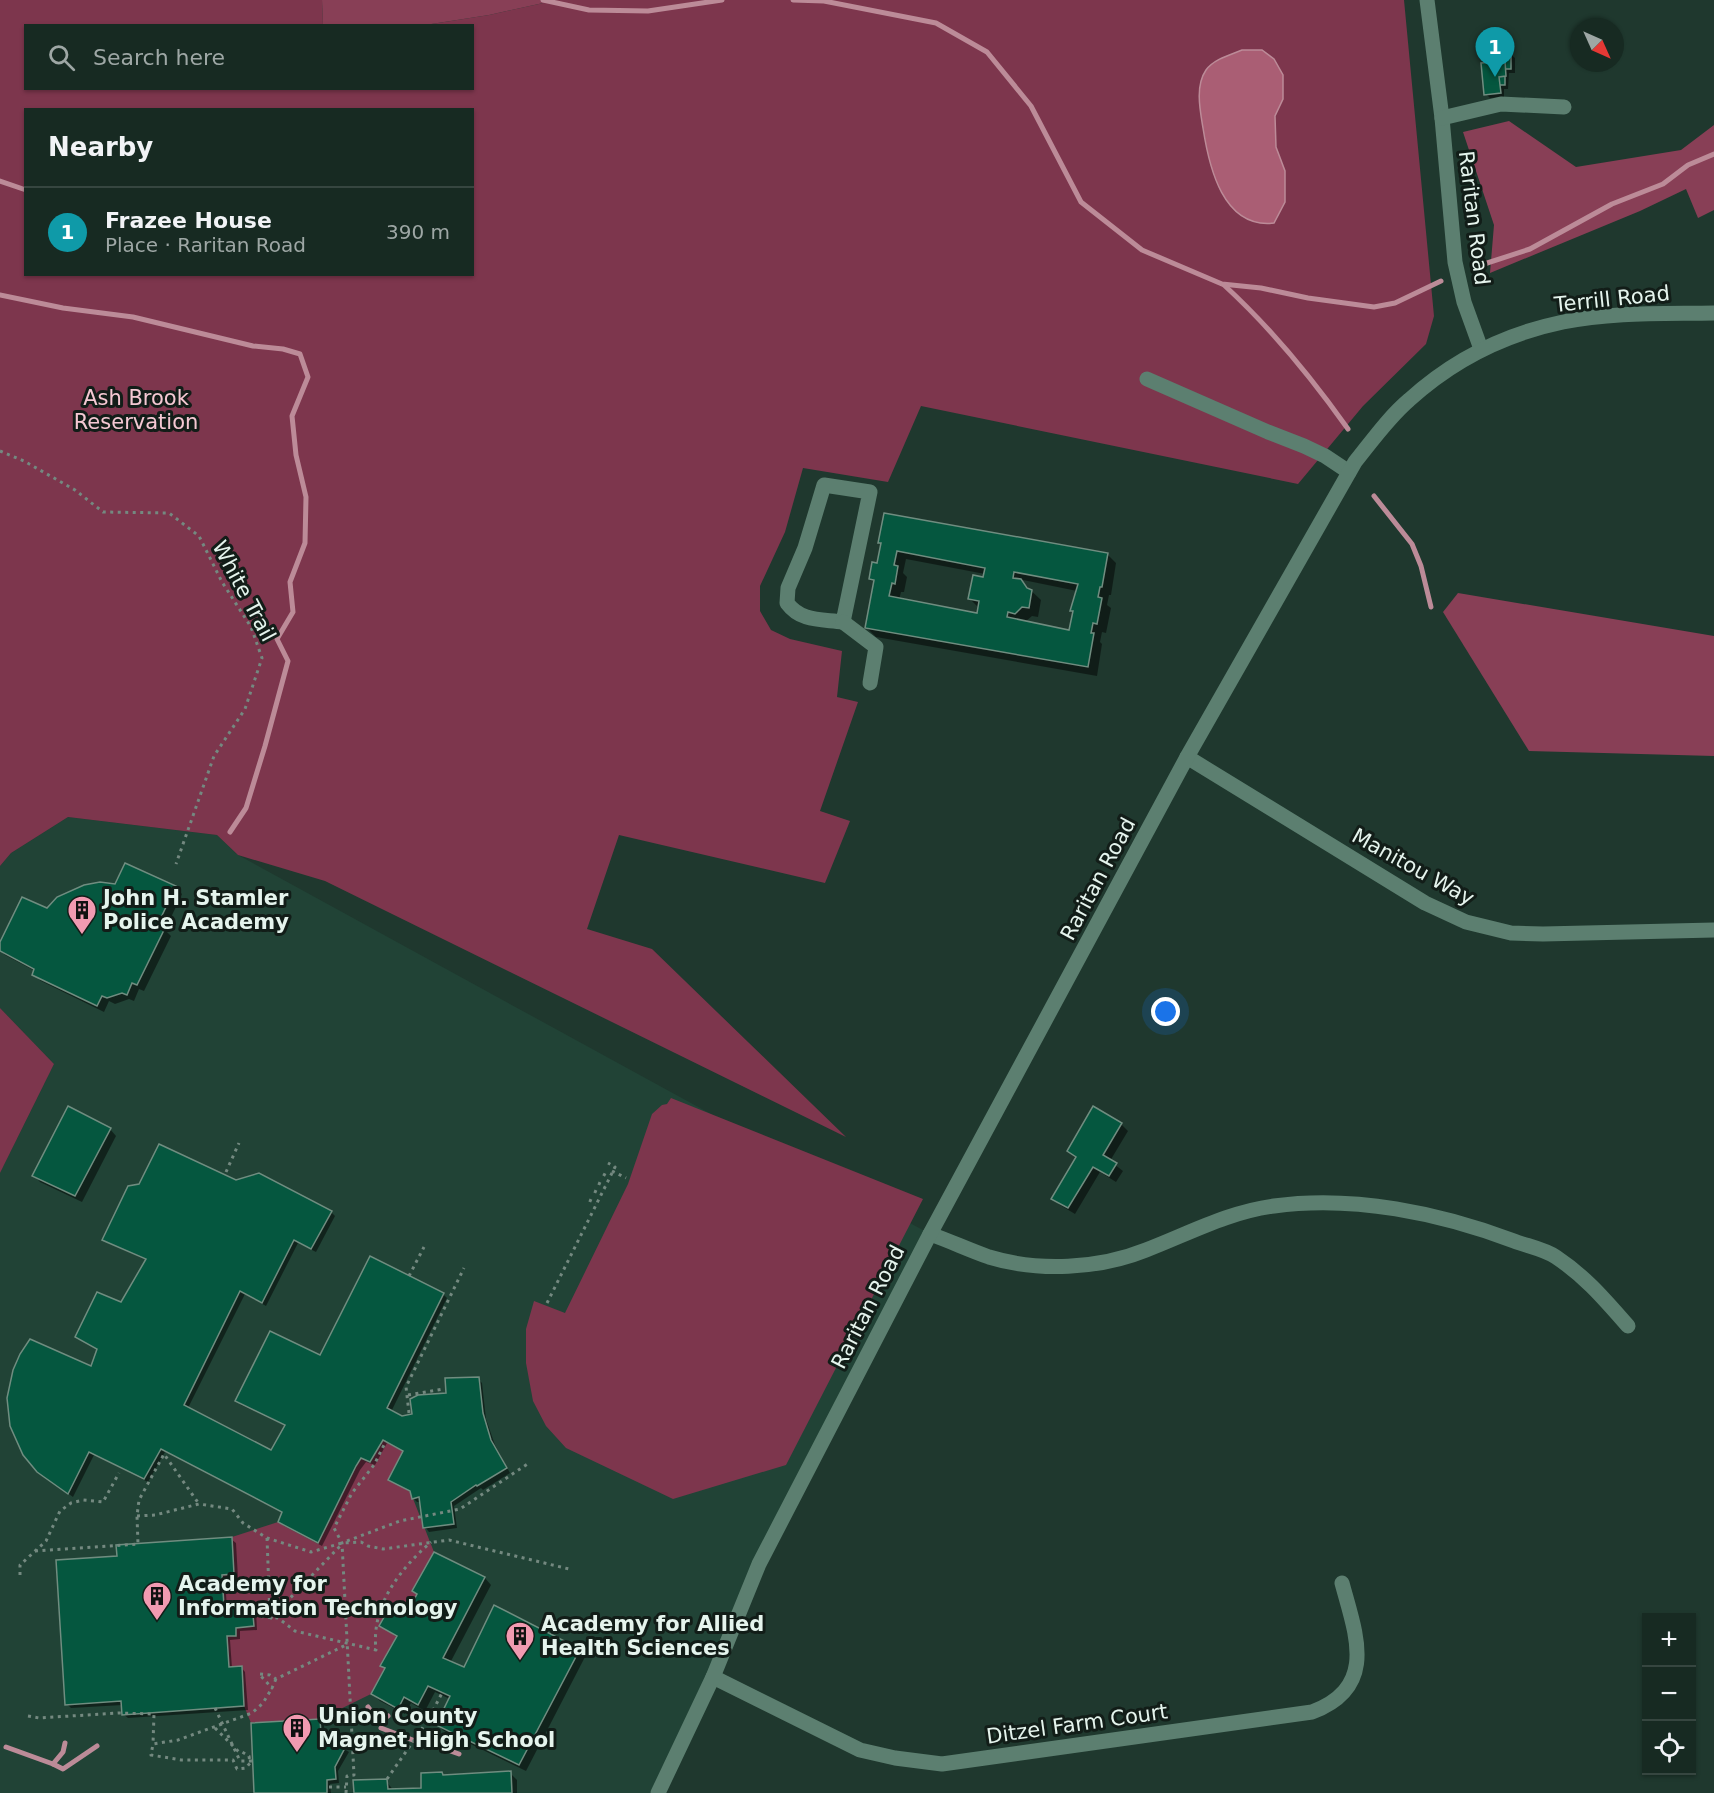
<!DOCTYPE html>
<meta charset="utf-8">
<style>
:root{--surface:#172a22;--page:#20322a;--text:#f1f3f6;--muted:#9ea7a5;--line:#364640;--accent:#f19ab1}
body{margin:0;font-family:"DejaVu Sans",sans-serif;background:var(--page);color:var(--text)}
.controls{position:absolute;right:18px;bottom:18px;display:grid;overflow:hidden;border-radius:0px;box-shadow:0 2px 4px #0004}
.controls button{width:54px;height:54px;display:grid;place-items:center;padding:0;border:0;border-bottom:2px solid var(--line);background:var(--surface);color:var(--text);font:30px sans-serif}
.compass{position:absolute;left:1570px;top:18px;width:54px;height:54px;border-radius:50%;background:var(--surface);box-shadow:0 2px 4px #0004;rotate:135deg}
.you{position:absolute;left:1166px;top:1012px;width:21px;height:21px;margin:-15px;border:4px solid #fff;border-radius:50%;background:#1a73e8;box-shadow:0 0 0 9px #1a73e833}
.badge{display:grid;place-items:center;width:39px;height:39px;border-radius:50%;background:var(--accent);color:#fff;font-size:20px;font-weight:700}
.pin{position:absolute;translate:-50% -50px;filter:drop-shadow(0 2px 3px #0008)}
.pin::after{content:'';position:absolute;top:32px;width:21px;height:18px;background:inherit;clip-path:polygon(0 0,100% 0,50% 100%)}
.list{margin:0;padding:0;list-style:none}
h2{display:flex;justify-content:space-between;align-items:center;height:78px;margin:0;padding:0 24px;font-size:26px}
h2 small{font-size:20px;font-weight:400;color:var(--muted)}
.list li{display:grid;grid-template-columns:39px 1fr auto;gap:18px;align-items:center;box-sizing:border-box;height:90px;padding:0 24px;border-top:2px solid var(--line)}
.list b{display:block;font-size:22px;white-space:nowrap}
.list p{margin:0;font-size:20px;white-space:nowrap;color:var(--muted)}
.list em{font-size:20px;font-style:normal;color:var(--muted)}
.icon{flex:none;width:33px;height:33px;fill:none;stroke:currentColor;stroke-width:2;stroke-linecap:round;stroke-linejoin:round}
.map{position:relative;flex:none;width:1714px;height:1793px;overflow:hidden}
.search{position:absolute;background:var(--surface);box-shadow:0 2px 4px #0004;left:24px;top:24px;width:450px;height:66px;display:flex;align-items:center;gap:15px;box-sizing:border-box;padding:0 21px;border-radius:0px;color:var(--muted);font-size:22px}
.panel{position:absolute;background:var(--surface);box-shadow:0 2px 4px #0004;left:24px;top:108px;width:450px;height:168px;border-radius:0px}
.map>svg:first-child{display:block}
</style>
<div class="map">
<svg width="1714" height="1793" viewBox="0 0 1714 1793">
<rect width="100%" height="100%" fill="#1f382e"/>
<polygon fill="#214336" points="68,817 217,835 238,855 930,1234 759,1564 650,1793 0,1793 0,1173 54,1064 0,1008 0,866 11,853"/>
<g fill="#7d364d" fill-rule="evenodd">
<path d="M0,0H322L323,25L26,26V88H472V26L425,25L489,15L557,0H1404L1434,316L1426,344L1363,406L1298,484L921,406L888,482L803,468L785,532L760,586V611L771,630L790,639L842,651L837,697L858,702L820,811L850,821L825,883L619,835L587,929L652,949L846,1137L325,881L238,855L217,835L68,817L11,853L0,866ZM26,110H472V274H26Z"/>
<polygon points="0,1008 54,1064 0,1173"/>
<polygon points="671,1098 923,1199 786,1465 673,1499 566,1448 546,1426 533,1401 526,1363 526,1329 534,1301 565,1313 628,1184 652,1114 662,1105 667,1104"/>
<polygon points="383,1440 403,1451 410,1491 434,1552 412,1591 417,1594 407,1613 391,1605 379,1625 397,1636 381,1666 385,1668 371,1694 320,1719 251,1723 244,1706 242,1666 229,1667 227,1636 236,1636 236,1628 253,1626 252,1604 224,1606 222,1575 234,1574 232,1537 278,1522 318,1543 356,1466 361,1458 371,1462"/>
</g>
<g fill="#883f56">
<polygon points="322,0 557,0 489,15 425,25 323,26"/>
<polygon points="1509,121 1576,167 1681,150 1714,125 1714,210 1698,218 1686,189 1640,211 1490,273 1494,225 1463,132"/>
<polygon points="1458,593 1714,636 1714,756 1529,751 1443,612"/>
</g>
<path fill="#aa5e74" stroke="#bc8b98" stroke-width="1.5" d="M1242,50H1262L1274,59L1283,75V99L1275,116L1276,147L1285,171V202L1274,223C1223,229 1209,167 1203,128C1200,110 1195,86 1206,70C1214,59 1230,55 1242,50Z"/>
<g fill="#0007" fill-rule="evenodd">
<polygon points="1510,54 1515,58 1515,73 1509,73 1508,89 1504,89 1504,97 1490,98 1486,94"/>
<path d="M880,542L1107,554L1116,563L1111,595H1109L1107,605L1111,608L1106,633L1102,632L1100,642L1102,644L1097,676L876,637L867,628L875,582L871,578L878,565L882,545ZM906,559L985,574V579L970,599L979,608L978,615L899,600L901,592H904L907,577L903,573ZM1023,580L1077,591L1071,610L1074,613L1071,632L1025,622L1032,616L1038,617L1041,600L1023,583Z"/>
<polygon points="175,887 182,894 165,930 171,936 144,991 139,989 134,1001 129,999 115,1004 109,1001 104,1012 41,981 34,975 35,971 5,955 0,950 0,945 47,910"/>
<polygon points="1121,1124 1128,1131 1110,1161 1123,1171 1116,1182 1100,1172 1075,1214 1060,1205 1053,1198 1076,1159 1069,1151"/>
<polygon points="110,1129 116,1136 82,1202 40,1182 34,1175"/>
<polygon points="236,1182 331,1212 335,1216 316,1252 298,1243 266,1306 245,1294 188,1408 272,1452 286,1426 241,1405 237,1401 443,1294 447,1298 391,1412 402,1418 413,1416 447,1394 478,1379 482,1383 486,1419 495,1445 510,1473 483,1490 481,1488 454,1506 457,1528 429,1532 425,1527 421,1502 417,1502 413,1498 412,1493 390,1480 404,1452 387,1443 375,1465 366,1462 360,1470 322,1546 284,1526 279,1522 283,1513 165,1452 148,1482 94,1455 73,1497 44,1476 99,1350 77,1337 122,1304 146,1260 108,1243 104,1239"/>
<polygon points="231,1539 236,1543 238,1578 225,1579 227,1608 252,1606 256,1610 257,1630 240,1631 240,1639 230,1640 232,1668 241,1667 245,1672 248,1710 128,1718 123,1714 123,1705 71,1708 67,1704 119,1557"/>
<polygon points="434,1554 485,1578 491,1585 450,1663 465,1669 579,1650 585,1657 526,1771 444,1731 437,1724 450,1699 435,1692 425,1711 411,1703 405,1714 380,1701 373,1694 386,1669 382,1666 398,1638 381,1626 408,1615 418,1595 414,1591"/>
<polygon points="320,1721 324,1725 325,1737 349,1752 338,1771 339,1783 330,1784 331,1793 256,1793"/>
<polygon points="442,1773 445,1777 510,1773 517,1780 517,1793 356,1793 386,1781 394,1791 423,1790"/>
</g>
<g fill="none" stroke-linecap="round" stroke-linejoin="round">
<g stroke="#bc8b98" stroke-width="5">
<polyline points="543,0 589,10 648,11 722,0"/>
<polyline points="793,0 824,1 936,23 987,52 1031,106 1081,202 1142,250 1222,284 1261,288 1308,298 1374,307 1395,303 1441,281"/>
<polyline points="0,181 26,190"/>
<polyline points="1478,266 1530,249 1612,204 1663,184 1688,165 1714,154"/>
<path d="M1224,285C1271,328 1311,377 1348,429"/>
<polyline points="0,295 63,308 133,317 253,346 283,349 300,354 308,377 292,416 296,455 306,497 305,543 290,582 293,612 277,639 288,661 265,746 246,808 230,832"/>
<polyline points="1374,496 1412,544 1421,566 1431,607"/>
<polyline points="368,1707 379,1722 388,1716"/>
<polyline points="381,1728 418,1742 425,1742 431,1732"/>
<polyline points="425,1742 459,1754"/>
<polyline points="65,1743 63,1752 53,1764 63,1769 97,1746"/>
<polyline points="6,1747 53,1764"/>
</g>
</g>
<g fill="#05573f" stroke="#708d80" stroke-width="1.5" fill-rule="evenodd">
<polygon points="1486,53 1511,53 1511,69 1505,69 1505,85 1486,85"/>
<polygon points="1505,61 1506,76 1499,77 1501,93 1484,95 1481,63"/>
<path d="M884,513L1108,553L1102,587H1100L1098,597L1102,598L1097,624L1093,623L1091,633H1094L1088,667L865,628L874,580L869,579L872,562L877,563L881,543H878ZM897,551L985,568L983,577L973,575L968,599L979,601L977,613L889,596L892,583L895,584L898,566L894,565ZM1014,572L1078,584L1070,611H1073L1069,630L1007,617L1008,612L1015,614L1022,607L1029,608L1032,590L1027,588L1021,579L1013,578Z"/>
<polygon points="125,863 176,886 157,926 165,928 137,985 132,983 127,995 122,993 107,998 102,996 97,1006 32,975 34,969 0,951 0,942 22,897 47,908 57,897 84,885 100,882 115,884"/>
<polygon points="68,1106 111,1128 75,1196 32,1176"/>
<polygon points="1093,1106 1122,1123 1103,1155 1117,1163 1109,1176 1093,1167 1068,1208 1051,1199 1076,1157 1067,1151"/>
<polygon points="159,1144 236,1180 259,1173 332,1211 311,1249 294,1240 262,1303 240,1291 184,1405 271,1450 285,1425 235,1401 270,1331 320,1355 370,1256 444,1293 387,1408 402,1416 412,1414 410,1399 418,1395 446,1393 445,1378 479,1377 483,1413 491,1440 507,1468 477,1486 476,1485 451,1502 454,1524 423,1528 419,1497 412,1499 410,1491 388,1480 403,1451 383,1440 370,1462 361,1458 356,1466 318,1543 278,1522 282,1512 161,1449 144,1479 89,1452 68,1494 37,1472 23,1455 10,1426 7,1398 13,1370 20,1354 30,1339 91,1366 97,1349 75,1337 97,1292 121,1302 146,1259 102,1240 128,1186 139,1184"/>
<polygon points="232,1537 234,1574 222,1575 224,1606 252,1604 254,1626 236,1628 236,1636 227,1636 229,1667 242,1666 244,1706 122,1715 121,1701 65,1705 56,1560 117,1556 116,1545"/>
<polygon points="434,1552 485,1577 443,1658 464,1667 494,1605 580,1649 519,1765 436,1725 450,1696 428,1686 418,1705 404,1697 398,1709 371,1694 385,1668 380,1666 397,1636 379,1626 391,1605 407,1613 417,1594 412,1591"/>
<polygon points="320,1719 321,1733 346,1746 335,1767 336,1779 327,1780 327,1793 254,1793 251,1723"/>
<polygon points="511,1771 512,1793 354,1793 353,1780 387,1779 388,1789 421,1788 421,1773 442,1772 443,1775"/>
</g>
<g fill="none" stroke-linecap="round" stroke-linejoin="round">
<g stroke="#748980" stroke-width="3" stroke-dasharray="3 4.5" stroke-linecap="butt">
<polyline points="0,451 24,461 75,490 103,512 169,513 199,536 222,582 251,627 262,658 245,709 214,756 176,864"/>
<polyline points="612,1171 626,1178"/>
<polyline points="226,1172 239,1143"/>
<polyline points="603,1174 609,1177"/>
<polyline points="598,1183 605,1186"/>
<polyline points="594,1191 601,1194"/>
<polyline points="589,1200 596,1203"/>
<polyline points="409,1276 424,1247"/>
<polyline points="547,1303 615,1167 608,1163"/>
<polyline points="408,1395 443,1389"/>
<polyline points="409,1413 406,1387 464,1268"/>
<polyline points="137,1516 155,1515 199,1504 232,1509 243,1523 267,1538 311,1552 342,1543 361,1542 368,1546 383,1549 449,1540 569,1569"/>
<polyline points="267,1538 270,1617"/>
<polyline points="347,1541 400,1521 460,1509 529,1463"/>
<polyline points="35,1551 138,1544 137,1516 139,1500 164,1454 199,1504"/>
<polyline points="20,1575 20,1565 46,1541 60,1511 71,1503 83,1500 103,1502 119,1473"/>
<path d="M253,1616L278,1618L295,1631L376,1650C371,1606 399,1570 431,1542"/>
<polyline points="270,1619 342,1544"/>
<polyline points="276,1679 272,1688 259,1674 270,1675 276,1679 346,1645"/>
<polyline points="28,1716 39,1718 118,1713 154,1714 153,1744"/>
<polyline points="215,1728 239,1752 242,1752 249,1756 250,1763 246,1768 237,1769 233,1760 181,1760 151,1755 153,1744 178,1740 252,1713 263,1703 272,1688"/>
<polyline points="387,1779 428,1720 442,1693"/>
<polyline points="329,1787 346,1787"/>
<polyline points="346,1793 347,1776 354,1775 342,1543 334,1528 352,1493 374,1465 386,1441"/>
</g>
<g stroke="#5c7f70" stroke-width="15">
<polyline points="1427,0 1442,118 1455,262 1464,302 1481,349"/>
<polyline points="1442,118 1501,104 1564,107"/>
<polyline points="1147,379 1268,432 1304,446 1325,456 1349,472"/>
<path d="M824,485L870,492L843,622C821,619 801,622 787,603L788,588L805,548Z"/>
<polyline points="843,622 876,647 870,683"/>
<polyline points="1187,757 1425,903 1466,922 1511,933 1543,934 1714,930"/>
<path d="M930,1234C950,1241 969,1250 989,1257C1038,1272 1099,1269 1146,1250C1188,1234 1228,1212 1274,1206C1353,1195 1440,1213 1514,1241C1527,1246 1544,1249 1556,1257C1586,1277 1605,1300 1628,1326"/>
<path d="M713,1677L860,1750L895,1758L942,1764L1312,1712C1378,1687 1356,1635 1342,1583"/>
<path d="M658,1793L713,1677L759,1564L930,1234L1187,757L1355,462C1372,441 1388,418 1409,400C1453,360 1505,334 1563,322C1612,312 1664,314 1714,313"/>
</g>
<polyline stroke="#748980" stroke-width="3" stroke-dasharray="3 4.5" stroke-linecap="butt" points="215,1708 240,1761 253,1761"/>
</g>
<defs>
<g id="building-pin" transform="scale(1.5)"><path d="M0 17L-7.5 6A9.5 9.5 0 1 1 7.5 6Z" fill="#f19ab1" stroke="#121d18"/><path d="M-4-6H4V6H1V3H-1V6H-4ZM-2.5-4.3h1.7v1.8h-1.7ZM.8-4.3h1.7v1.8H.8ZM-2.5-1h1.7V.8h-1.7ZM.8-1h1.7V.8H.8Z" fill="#111"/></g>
</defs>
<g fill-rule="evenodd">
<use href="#building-pin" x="82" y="910"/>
<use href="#building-pin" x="157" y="1596"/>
<use href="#building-pin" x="520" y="1636"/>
<use href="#building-pin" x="297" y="1728"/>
</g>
<g text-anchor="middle" stroke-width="6" stroke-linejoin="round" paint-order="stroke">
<g font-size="21" fill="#e5f4ed" stroke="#121d18">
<text transform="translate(1474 218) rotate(83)" y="7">Raritan Road</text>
<text transform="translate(1612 299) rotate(-6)" y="7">Terrill Road</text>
<text transform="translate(244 591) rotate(62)" y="7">White Trail</text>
<text transform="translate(1413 867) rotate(29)" y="7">Manitou Way</text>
<text transform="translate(1098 879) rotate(-62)" y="7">Raritan Road</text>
<text transform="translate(868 1307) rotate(-63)" y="7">Raritan Road</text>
<text transform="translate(1077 1724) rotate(-8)" y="7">Ditzel Farm Court</text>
</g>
<g font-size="21" fill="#f5c8d3" stroke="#121d18">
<text x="136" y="405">Ash Brook<tspan x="136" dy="24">Reservation</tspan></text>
</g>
<g font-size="21" font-weight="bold" fill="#e5f4ed" stroke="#121d18" text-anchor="start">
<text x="103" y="905">John H. Stamler<tspan x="103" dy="24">Police Academy</tspan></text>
<text x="178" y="1591">Academy for<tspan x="178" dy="24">Information Technology</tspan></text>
<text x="541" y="1631">Academy for Allied<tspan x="541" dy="24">Health Sciences</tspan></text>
<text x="318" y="1723">Union County<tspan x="318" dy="24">Magnet High School</tspan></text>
</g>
</g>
</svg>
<div class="controls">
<button>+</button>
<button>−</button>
<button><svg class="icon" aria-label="locate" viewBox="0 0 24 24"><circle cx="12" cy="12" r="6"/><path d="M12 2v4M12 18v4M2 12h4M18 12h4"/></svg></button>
</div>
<svg class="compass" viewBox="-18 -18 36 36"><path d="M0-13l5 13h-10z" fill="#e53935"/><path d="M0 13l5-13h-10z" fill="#9ea7a5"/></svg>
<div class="you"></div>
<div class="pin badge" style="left:1495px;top:77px;background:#0f9aa8">1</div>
<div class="search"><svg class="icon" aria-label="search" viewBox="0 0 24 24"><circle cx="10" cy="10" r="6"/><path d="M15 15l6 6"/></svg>Search here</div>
<section class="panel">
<h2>Nearby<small></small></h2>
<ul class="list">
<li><span class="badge" style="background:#0f9aa8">1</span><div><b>Frazee House</b><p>Place · Raritan Road</p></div><em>390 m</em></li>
</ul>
</section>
</div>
